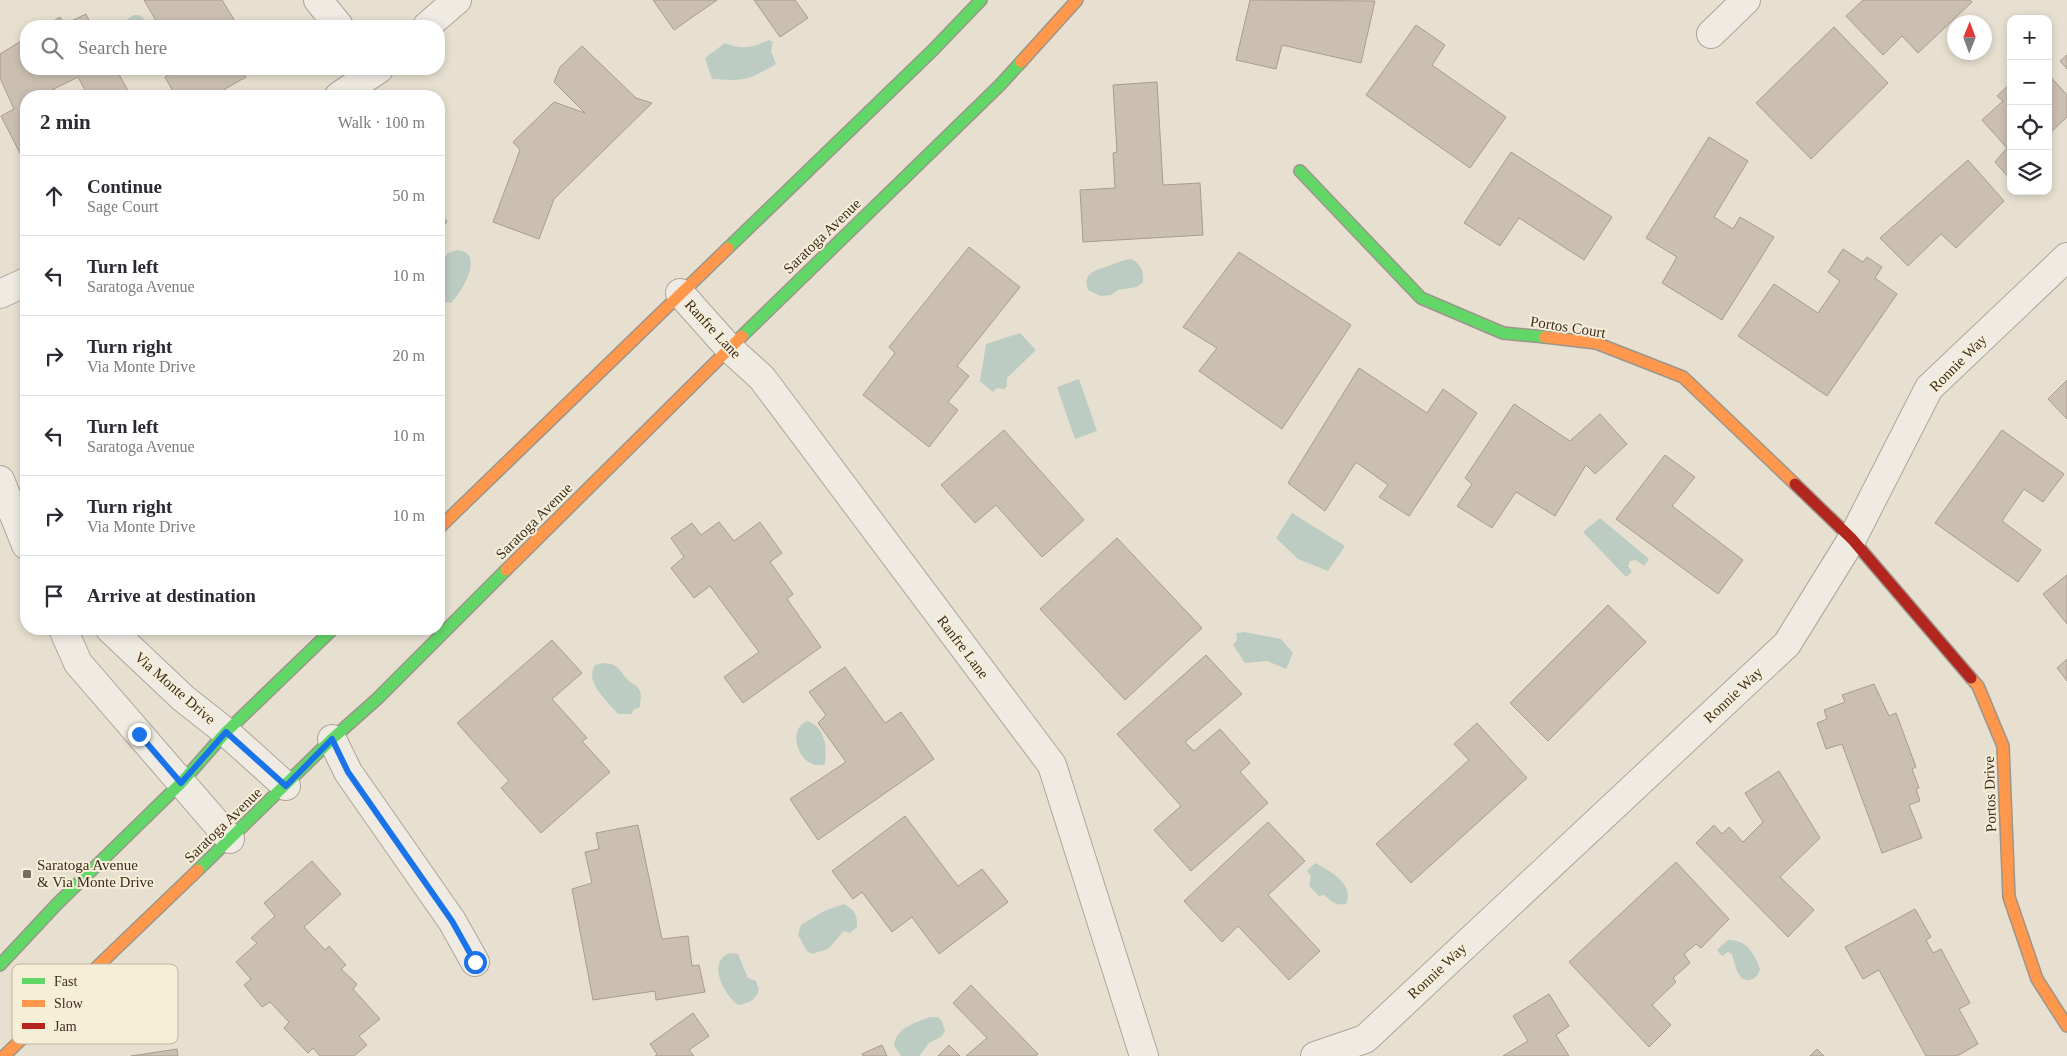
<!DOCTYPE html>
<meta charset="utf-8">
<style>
:root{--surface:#fff;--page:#f7f7f7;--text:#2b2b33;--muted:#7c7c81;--line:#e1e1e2}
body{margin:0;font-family:"Times New Roman",serif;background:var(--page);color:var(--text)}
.controls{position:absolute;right:15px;top:15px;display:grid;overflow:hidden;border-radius:10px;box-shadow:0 2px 8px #0003}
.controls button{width:45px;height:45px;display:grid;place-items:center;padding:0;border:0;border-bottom:1px solid var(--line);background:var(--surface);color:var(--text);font:25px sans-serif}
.compass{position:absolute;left:1947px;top:15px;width:45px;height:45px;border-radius:50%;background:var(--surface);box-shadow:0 2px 8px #0003;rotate:1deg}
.stop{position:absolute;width:15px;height:15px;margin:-11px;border:4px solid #1a73e8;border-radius:50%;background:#fff}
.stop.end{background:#1a73e8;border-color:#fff;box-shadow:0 1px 5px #0008}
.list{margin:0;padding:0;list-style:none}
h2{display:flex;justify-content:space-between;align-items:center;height:65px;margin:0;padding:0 20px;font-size:21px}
h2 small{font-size:16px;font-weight:400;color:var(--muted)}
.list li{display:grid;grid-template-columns:32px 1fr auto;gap:15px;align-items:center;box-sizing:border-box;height:80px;padding:0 20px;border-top:1px solid var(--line)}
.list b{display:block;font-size:19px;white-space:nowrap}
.list p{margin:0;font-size:16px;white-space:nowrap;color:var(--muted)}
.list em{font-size:16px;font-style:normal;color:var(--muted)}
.icon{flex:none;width:28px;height:28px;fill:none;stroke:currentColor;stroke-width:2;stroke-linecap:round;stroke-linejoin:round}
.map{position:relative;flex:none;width:2067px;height:1056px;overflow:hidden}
.search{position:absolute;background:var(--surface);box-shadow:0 2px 8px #0003;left:20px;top:20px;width:425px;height:55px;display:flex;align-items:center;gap:12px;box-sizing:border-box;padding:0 18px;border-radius:20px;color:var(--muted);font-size:19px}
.panel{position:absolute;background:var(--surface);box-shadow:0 2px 8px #0003;left:20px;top:90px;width:425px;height:545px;border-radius:20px}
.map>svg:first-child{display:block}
</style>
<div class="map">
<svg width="2067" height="1056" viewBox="0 0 2067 1056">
<rect width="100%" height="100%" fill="#e7e0d1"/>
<g fill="#bcccc2">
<polygon points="134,15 139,15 153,26 125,26 126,20"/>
<path d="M769,40L773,42L771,51L776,64C748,81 743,81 712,79L705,58L725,43C741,50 753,48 769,40Z"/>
<path d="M457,250C486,252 462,292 451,303L439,301V274L444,265V258L448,253Z"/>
<path d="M1132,259C1141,265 1144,271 1143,282L1137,287L1118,290L1111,295L1101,296L1088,290C1082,272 1095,271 1108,266C1116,263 1123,260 1132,259Z"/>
<polygon points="1020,333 1036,350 1007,378 1007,386 1004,389 997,388 993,392 980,381 986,344"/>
<polygon points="1079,379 1097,431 1075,439 1057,387"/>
<polygon points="1292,513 1345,546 1328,571 1298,559 1276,538"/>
<polygon points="1600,518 1649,559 1644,566 1636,560 1630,561 1628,566 1632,572 1626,577 1583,532"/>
<polygon points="1244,632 1281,639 1293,653 1286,669 1267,661 1245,663 1233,645 1237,640 1236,633"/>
<path d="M603,663C620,664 618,670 628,680C632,684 638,685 640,691C642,695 640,702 640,707L633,710L632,714H618C608,701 584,683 595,665Z"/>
<path d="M807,721C825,727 827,746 825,764C802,773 784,731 807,721Z"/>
<path d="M1315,863C1329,870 1356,885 1346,904C1335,906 1331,901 1324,895L1319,896L1309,886L1311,876L1307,871Z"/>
<path d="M844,904C854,909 858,916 857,927L850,933L844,931L828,949L812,954L807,951L798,935L801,925L824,911Z"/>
<path d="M1728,940C1746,939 1755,954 1760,969C1758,975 1756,979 1749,980C1737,981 1735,963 1732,954L1728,952L1722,956L1717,950Z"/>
<path d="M730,953L738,954L748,978L756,981L759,990C754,1001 750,1003 738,1005C724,995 706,961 730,953Z"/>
<path d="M930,1017H938L942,1021L945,1031L941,1037L929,1043L919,1056H901L894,1045C897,1027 915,1023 930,1017Z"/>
</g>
<g fill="#cbbfb2" stroke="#a89c90">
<polygon points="144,0 222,0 238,26 159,26"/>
<polygon points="653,0 717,0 674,30"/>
<polygon points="754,0 795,0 808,18 780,37"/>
<polygon points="1250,0 1375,1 1361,63 1282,45 1276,69 1236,60"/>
<polygon points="1863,0 1970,0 1972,2 1918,53 1902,36 1883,55 1846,16"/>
<polygon points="86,14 92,26 45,26 60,17 65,24"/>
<polygon points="1416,25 1445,45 1432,65 1506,117 1470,168 1366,95"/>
<polygon points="1834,27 1888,83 1811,159 1756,103"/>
<polygon points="26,38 26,69 116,69 131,96 88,96 78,77 48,92 51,96 26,96 26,165 1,116 14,109 0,78 0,54"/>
<polygon points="582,46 636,98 652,103 554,199 539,239 493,222 520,150 513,142 554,102 585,113 554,82 560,67"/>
<polygon points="2067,55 2067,69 2060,61"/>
<polygon points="179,69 240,69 246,77 213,96 178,96 175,91 174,93 165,77"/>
<polygon points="2048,74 2067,95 2067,117 2048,135"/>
<polygon points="1157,82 1163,185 1200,183 1203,235 1083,242 1080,190 1115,188 1113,153 1117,152 1113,85"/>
<polygon points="2011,83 2011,180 1995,162 2007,148 1982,120 2003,101 1997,96"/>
<polygon points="1709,137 1748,161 1714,217 1733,229 1740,217 1774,237 1722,320 1662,283 1677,257 1646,238"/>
<polygon points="1511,152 1612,217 1584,260 1519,218 1500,246 1464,223"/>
<polygon points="1968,160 2004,201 1956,248 1941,234 1908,266 1880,238"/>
<polygon points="439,211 447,222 439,229"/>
<polygon points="969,247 1020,287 957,366 969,376 948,402 958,410 929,447 863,395 895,353 889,347"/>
<polygon points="1843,249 1863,262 1867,257 1882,267 1875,278 1897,294 1827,396 1738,336 1774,284 1818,313 1840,281 1828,272"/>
<polygon points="1239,252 1351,325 1282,429 1199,371 1217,348 1183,327"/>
<polygon points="1359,368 1427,413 1443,389 1477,413 1409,516 1379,497 1388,485 1356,462 1325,511 1288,483"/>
<polygon points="2067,380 2067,419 2048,399"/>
<polygon points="1514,404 1570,441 1600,414 1627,444 1595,474 1586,465 1555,516 1516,492 1492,528 1457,506 1472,484 1465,478"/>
<polygon points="1004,430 1084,520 1042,557 996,505 975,523 941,485"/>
<polygon points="2002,430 2064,474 2043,502 2024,489 2002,521 2041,550 2018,582 1935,523"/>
<polygon points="1665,455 1695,477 1672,506 1743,560 1718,594 1616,519"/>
<polygon points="719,522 734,541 760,522 782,553 770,562 793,594 787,599 821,647 743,703 724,677 759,652 710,586 694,598 671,568 684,557 671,538 692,523 701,535"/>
<polygon points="1117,538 1202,628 1125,700 1040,609"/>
<polygon points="2067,575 2067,624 2043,594"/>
<polygon points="1608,605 1646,642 1548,741 1510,703"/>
<polygon points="552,640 582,673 552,699 587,738 582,741 610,772 541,833 501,788 509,781 457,723"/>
<polygon points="1206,655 1242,694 1185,742 1194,751 1220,729 1250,763 1240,772 1268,803 1191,871 1154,830 1181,806 1117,734"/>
<polygon points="2067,659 2067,681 2057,668"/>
<polygon points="845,667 885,723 901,712 934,759 818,840 790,799 846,762 818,723 826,715 809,692"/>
<polygon points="1874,684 1889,716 1896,713 1916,767 1912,769 1919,788 1916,789 1920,801 1909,805 1922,838 1882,853 1842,744 1826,749 1817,723 1827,719 1824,710 1845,702 1842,695"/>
<polygon points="1477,723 1527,778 1411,883 1376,844 1469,760 1454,744"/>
<polygon points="1779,771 1820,838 1780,877 1814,910 1788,937 1696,843 1714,825 1722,834 1729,827 1743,842 1763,822 1745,793"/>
<polygon points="905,816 958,886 982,869 1008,902 939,954 912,917 892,932 862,892 853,899 832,871"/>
<polygon points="1268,822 1305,861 1268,895 1320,951 1289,980 1238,926 1222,942 1184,901"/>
<polygon points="638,825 662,939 688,936 692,966 699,965 705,992 656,1000 655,991 593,1000 572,889 592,883 585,852 599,849 596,833"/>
<polygon points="312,861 341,894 304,927 325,950 329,946 346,965 341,969 357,984 353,989 380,1019 359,1036 367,1045 354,1056 320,1056 313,1048 308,1053 284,1028 289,1022 270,1002 262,1007 244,985 251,979 236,962 257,943 251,938 275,916 264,903"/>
<polygon points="1676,862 1729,919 1701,948 1696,944 1684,954 1690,963 1673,978 1676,982 1652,1005 1671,1025 1649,1047 1569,962"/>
<polygon points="1915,909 1931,937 1926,940 1933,953 1941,949 1970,1003 1959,1009 1978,1044 1957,1056 1926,1056 1879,970 1863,979 1845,947"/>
<polygon points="971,985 1038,1054 1036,1056 966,1056 987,1038 953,1003"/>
<polygon points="1549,994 1569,1026 1556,1035 1569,1056 1503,1056 1528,1041 1513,1016"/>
<polygon points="693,1013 709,1036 689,1050 694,1056 655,1056 657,1054 650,1044"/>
<polygon points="882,1045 887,1056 863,1056 862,1054"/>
<polygon points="949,1045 960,1056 938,1056"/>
<polygon points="177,1049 178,1056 131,1056"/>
<polygon points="1817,1049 1824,1056 1810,1056"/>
</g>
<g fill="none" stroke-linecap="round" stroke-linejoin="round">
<g stroke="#ada599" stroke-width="30">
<g id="street">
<polyline points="318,0 339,26"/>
<polyline points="427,26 457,0"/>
<polyline points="1711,34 1746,0"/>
<polyline points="339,96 379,69"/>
<polyline points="680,293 729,348 762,378 1052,765 1144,1056"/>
<polyline points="0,294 26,282"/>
<polyline points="0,480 26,545"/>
<polyline points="63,629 78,663 230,839"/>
<polyline points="110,629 183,698 226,732 286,786"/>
<polyline points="332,739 348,772 452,921 475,962"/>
<polyline points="1315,1056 1365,1039 1787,644 1852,539 1929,388 2067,257"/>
</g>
</g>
<g stroke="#9c958a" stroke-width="14">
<g id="fast">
<polyline points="1300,171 1421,298 1503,333 1545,337"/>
<polyline points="728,248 933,50 981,0"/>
<polyline points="742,336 1000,85 1021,62"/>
<polyline points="198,870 332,739 377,699 506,570"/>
<polyline points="0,965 57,904 181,783 226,732 333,629"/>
</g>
</g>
<g stroke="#9c958a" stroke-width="14">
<g id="slow">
<polyline points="1021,62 1077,0"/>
<polyline points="1545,337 1596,343 1683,377 1795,484"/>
<polyline points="439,528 728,248"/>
<polyline points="506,570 742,336"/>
<polyline points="1971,678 1978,686 2003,746 2009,897 2037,979 2067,1026"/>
<polyline points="4,1056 198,870"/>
</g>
</g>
<g stroke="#9c958a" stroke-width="14">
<polyline id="jam" points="1795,484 1852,539 1971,678"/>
</g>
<use href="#street" stroke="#efebe3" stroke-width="28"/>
<use href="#fast" stroke="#63d668" stroke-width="11"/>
<use href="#slow" stroke="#ff974d" stroke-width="11"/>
<use href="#jam" stroke="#b3261e" stroke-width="11"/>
</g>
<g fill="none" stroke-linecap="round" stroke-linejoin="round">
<polyline stroke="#1a73e8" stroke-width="6" points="139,734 181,783 226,732 286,786 332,739 348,772 452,921 475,962"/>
</g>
<rect fill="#786c5e" stroke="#f7eed8" stroke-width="2" x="22" y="869" width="10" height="10" rx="2.5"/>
<g text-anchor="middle" stroke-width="4" stroke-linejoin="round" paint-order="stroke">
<g font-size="15" fill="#3d2e20" stroke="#f7eed8">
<text transform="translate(822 236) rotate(-44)" y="5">Saratoga Avenue</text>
<text transform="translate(1568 327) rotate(9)" y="5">Portos Court</text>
<text transform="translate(713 329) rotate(47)" y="5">Ranfre Lane</text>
<text transform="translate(1958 363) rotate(-45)" y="5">Ronnie Way</text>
<text transform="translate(534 521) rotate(-45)" y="5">Saratoga Avenue</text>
<text transform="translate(963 647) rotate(53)" y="5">Ranfre Lane</text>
<text transform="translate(175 688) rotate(41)" y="5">Via Monte Drive</text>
<text transform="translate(1733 695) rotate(-43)" y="5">Ronnie Way</text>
<text transform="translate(1990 794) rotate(-92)" y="5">Portos Drive</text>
<text transform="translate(223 825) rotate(-44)" y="5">Saratoga Avenue</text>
<text transform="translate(1437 971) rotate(-43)" y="5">Ronnie Way</text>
</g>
<g font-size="15" fill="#3d2e20" stroke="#f7eed8" text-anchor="start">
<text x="37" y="870">Saratoga Avenue<tspan x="37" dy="17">&amp; Via Monte Drive</tspan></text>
</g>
</g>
<rect x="12" y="964" width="166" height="80" rx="8" fill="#f7eed8" stroke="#bfb4a1" stroke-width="1"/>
<rect x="22" y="978" width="23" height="6" fill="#63d668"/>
<rect x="22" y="1000" width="23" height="7" fill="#ff974d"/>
<rect x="22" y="1023" width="23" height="6" fill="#b3261e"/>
<g font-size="14" fill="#3d2e20">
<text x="54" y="986">Fast</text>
<text x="54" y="1008">Slow</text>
<text x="54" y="1031">Jam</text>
</g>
</svg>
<div class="controls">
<button>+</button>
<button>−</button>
<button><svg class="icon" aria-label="locate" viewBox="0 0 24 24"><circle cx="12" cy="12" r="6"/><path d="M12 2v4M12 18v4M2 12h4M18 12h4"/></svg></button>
<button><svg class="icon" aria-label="layers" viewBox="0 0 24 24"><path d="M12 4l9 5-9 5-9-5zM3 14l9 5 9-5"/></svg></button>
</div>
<svg class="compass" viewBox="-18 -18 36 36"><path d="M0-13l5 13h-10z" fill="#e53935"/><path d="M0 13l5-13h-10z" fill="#7c7c81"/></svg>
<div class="stop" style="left:475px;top:962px"></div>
<div class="stop end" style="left:139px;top:734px"></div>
<div class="search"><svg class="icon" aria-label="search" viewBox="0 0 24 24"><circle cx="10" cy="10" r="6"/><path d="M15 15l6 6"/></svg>Search here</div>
<section class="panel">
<h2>2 min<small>Walk · 100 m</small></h2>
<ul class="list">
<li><svg class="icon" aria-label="ahead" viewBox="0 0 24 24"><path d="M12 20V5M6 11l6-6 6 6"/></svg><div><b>Continue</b><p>Sage Court</p></div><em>50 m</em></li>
<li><svg class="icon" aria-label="left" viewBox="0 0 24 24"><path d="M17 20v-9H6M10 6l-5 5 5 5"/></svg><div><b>Turn left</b><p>Saratoga Avenue</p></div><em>10 m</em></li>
<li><svg class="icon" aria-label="right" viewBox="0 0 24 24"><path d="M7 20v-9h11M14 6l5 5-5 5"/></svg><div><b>Turn right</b><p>Via Monte Drive</p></div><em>20 m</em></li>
<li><svg class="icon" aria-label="left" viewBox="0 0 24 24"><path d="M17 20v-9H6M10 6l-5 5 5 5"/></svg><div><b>Turn left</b><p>Saratoga Avenue</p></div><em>10 m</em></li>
<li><svg class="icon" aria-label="right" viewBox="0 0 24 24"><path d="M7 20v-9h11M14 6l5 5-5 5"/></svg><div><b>Turn right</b><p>Via Monte Drive</p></div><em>10 m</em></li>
<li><svg class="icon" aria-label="arrive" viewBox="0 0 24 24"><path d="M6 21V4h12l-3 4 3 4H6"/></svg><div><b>Arrive at destination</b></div></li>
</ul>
</section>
</div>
